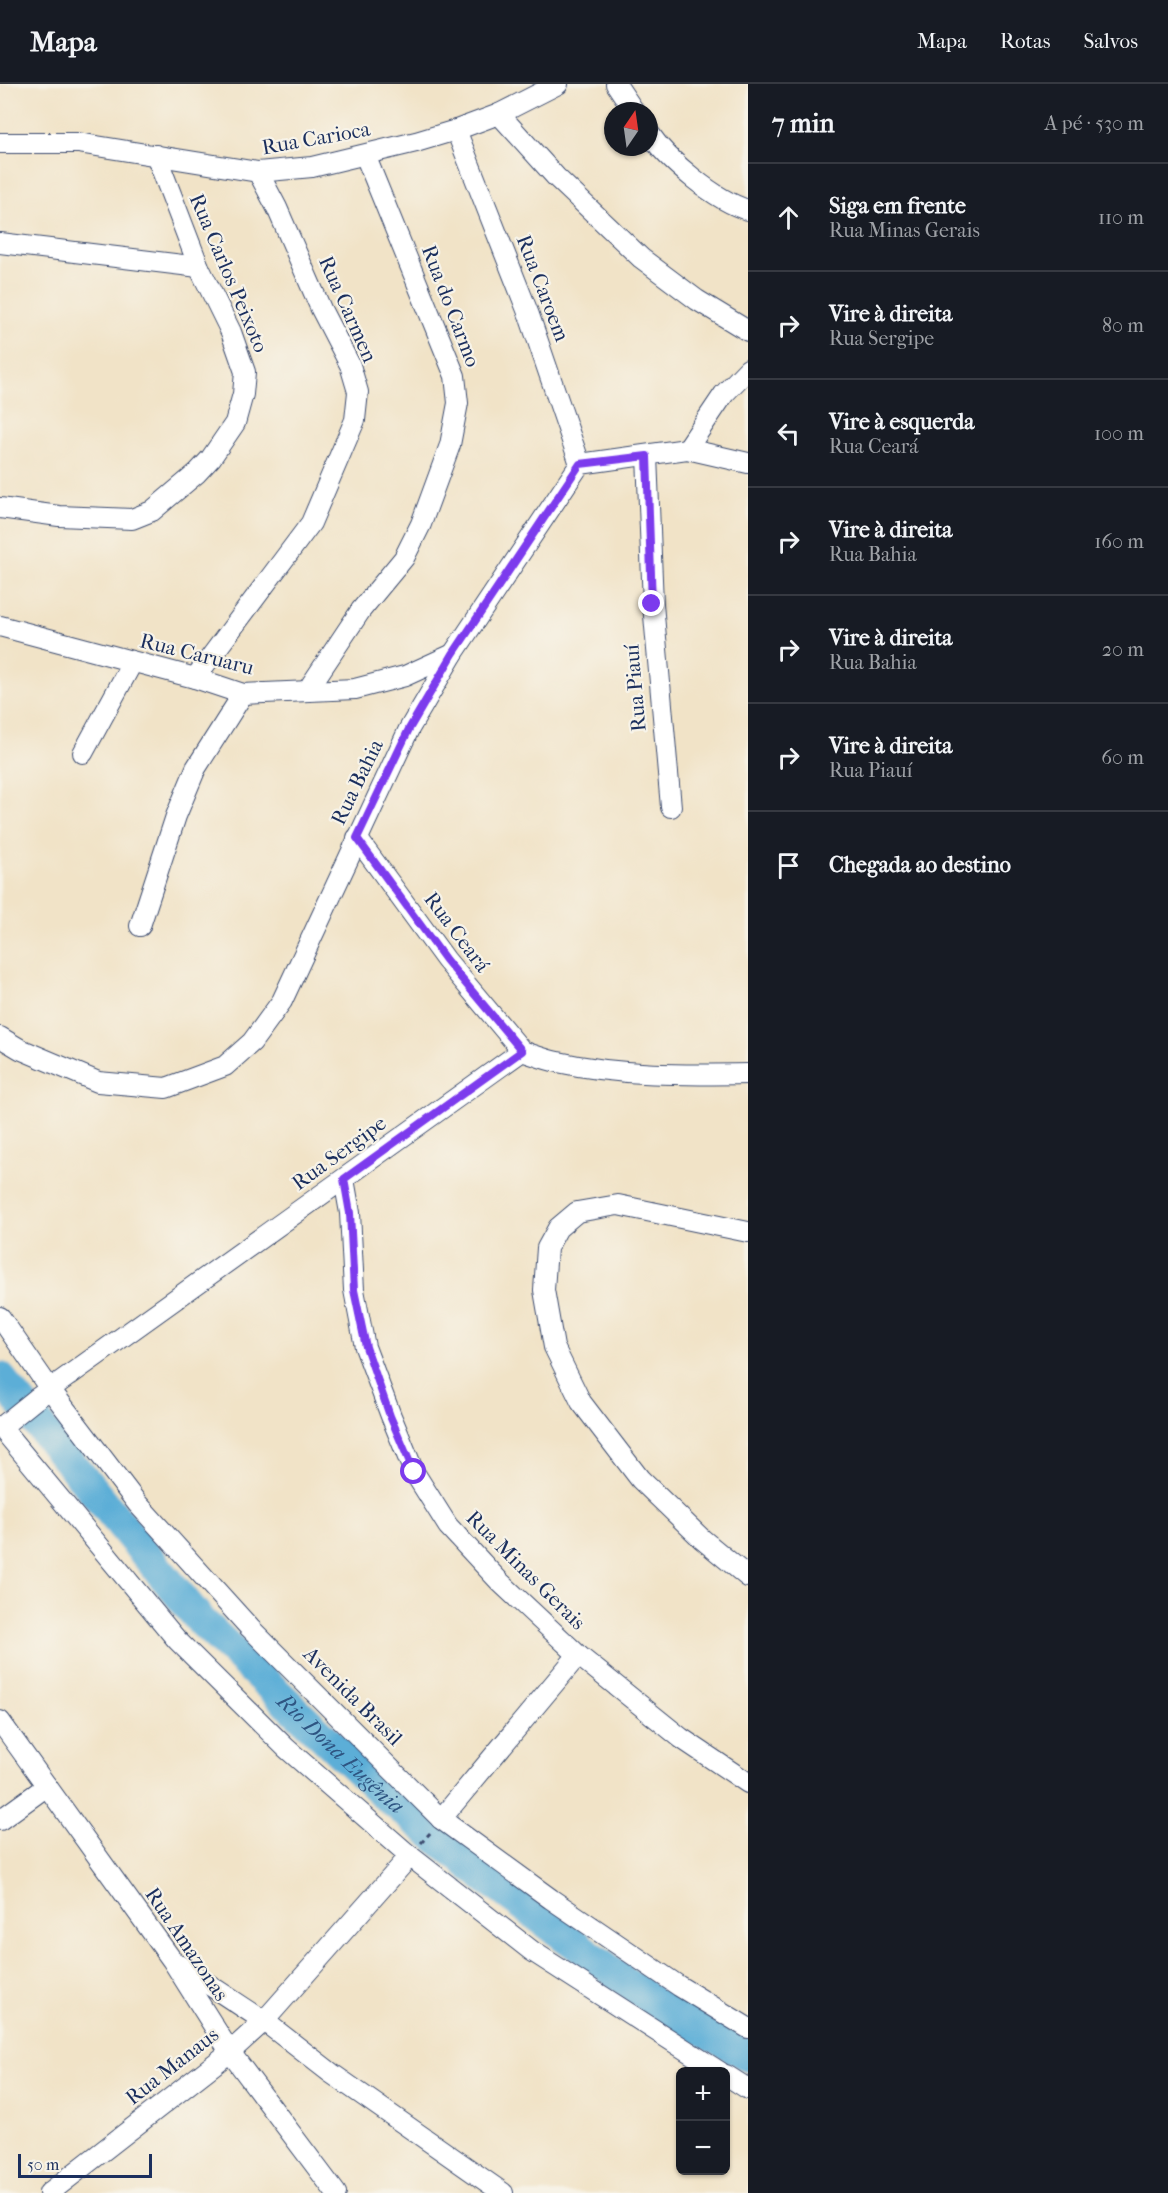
<!DOCTYPE html>
<html lang="pt">
<meta charset="utf-8">
<style>
:root{--surface:#171b24;--page:#242831;--text:#f1f3f6;--muted:#9ea1a6;--line:#363941}
body{margin:0;font-family:"IM FELL French Canon",serif;background:var(--page);color:var(--text)}
.controls{position:absolute;right:18px;bottom:18px;display:grid;overflow:hidden;border-radius:9px;box-shadow:0 2px 4px #0004}
.controls button{width:54px;height:54px;display:grid;place-items:center;padding:0;border:0;border-bottom:2px solid var(--line);background:var(--surface);color:var(--text);font:30px sans-serif}
.compass{position:absolute;left:604px;top:18px;width:54px;height:54px;border-radius:50%;background:var(--surface);box-shadow:0 2px 4px #0004;rotate:13deg}
.scale{position:absolute;left:18px;bottom:15px;width:134px;box-sizing:border-box;padding-left:6px;border:3px solid #1b2f5e;border-top:0;font-size:16px;line-height:21px;white-space:nowrap;color:#1b2f5e;-webkit-text-stroke:4px #f7f3e8;paint-order:stroke}
.stop{position:absolute;width:18px;height:18px;margin:-14px;border:4px solid #7c3aed;border-radius:50%;background:#fff}
.stop.end{background:#7c3aed;border-color:#fff;box-shadow:0 2px 6px #0008}
.list{margin:0;padding:0;list-style:none}
h2{display:flex;justify-content:space-between;align-items:center;height:78px;margin:0;padding:0 24px;font-size:26px}
h2 small{font-size:20px;font-weight:400;color:var(--muted)}
.list li{display:grid;grid-template-columns:39px 1fr auto;gap:18px;align-items:center;box-sizing:border-box;height:108px;padding:0 24px;border-top:2px solid var(--line)}
.list b{display:block;font-size:22px;white-space:nowrap}
.list p{margin:0;font-size:20px;white-space:nowrap;color:var(--muted)}
.list em{font-size:20px;font-style:normal;color:var(--muted)}
.icon{flex:none;width:33px;height:33px;fill:none;stroke:currentColor;stroke-width:2;stroke-linecap:round;stroke-linejoin:round}
.map{position:relative;flex:none;width:748px;height:2109px;overflow:hidden}
header{display:flex;align-items:center;gap:36px;box-sizing:border-box;height:84px;padding:0 30px;background:var(--surface);border-bottom:2px solid var(--line)}
header strong{font-size:28px}
nav{display:flex;gap:33px;margin-inline-start:auto;font-size:21px}
main{display:flex}
aside{flex:1;background:var(--surface)}
.map>svg:first-child{display:block}
</style>
<header>
<strong>Mapa</strong>
<nav><a>Mapa</a><a>Rotas</a><a>Salvos</a></nav>
</header>
<main>
<div class="map">
<svg width="748" height="2109" viewBox="0 0 748 2109">
<rect width="100%" height="100%" fill="#f7f3e8"/>
<filter id="ink" filterUnits="userSpaceOnUse"><feTurbulence type="fractalNoise" baseFrequency=".0167" numOctaves="2"/><feDisplacementMap in="SourceGraphic" scale="12" xChannelSelector="R" yChannelSelector="G"/><feConvolveMatrix kernelMatrix="1 2 1 2 8 2 1 2 1" color-interpolation-filters="sRGB"/></filter>
<filter id="wash" filterUnits="userSpaceOnUse"><feTurbulence type="fractalNoise" baseFrequency=".008" numOctaves="4" result="noise"/><feDisplacementMap in="SourceGraphic" scale="24" xChannelSelector="R" yChannelSelector="G"/><feGaussianBlur stdDeviation="1.35" result="paint"/><feColorMatrix in="noise" values="0 0 0 0 0 0 0 0 0 0 0 0 0 0 0 0 0 1.4 0 .05"/><feComposite in="paint" operator="in"/></filter>
<g filter="url(#wash)">
<rect width="100%" height="100%" fill="#f1e3c7"/>
<g fill="none" stroke-linecap="round" stroke-linejoin="round">
<path stroke="#5caed7" stroke-width="32" id="s1" d="M0,1294L200,1536L385,1711L482,1791L652,1917L748,1972"/>
</g>
</g>
<g filter="url(#ink)">
<g fill="none" stroke-linecap="round" stroke-linejoin="round">
<g stroke="#3b4a6e" stroke-width="22">
<g id="minor">
<polyline points="616,0 634,27"/>
<polyline points="499,30 556,93 641,174 697,216 748,247"/>
<polyline points="456,46 529,231 580,380"/>
<path d="M649,49C668,77 716,117 748,126"/>
<polyline points="0,59 78,59 258,88 312,83 416,58 456,46 499,30 558,0"/>
<polyline points="0,159 199,183"/>
<polyline points="687,365 724,310 748,285"/>
<polyline points="647,372 653,520 671,723"/>
<polyline points="0,424 59,432 132,435 152,427 197,389 211,374 235,339 243,310 245,288 231,248 199,183 156,71"/>
<polyline points="0,542 195,594 243,610 355,605 405,592 453,570"/>
<polyline points="195,594 311,439 355,336 358,308 350,281 321,225 277,124 258,88"/>
<polyline points="307,607 361,526 404,474 421,440 450,361 458,319 455,292 365,71"/>
<polyline points="83,669 132,579"/>
<polyline points="357,754 446,876 522,967"/>
<polyline points="140,842 176,732 196,684 243,610"/>
<polyline points="0,953 20,965 98,998 166,1004 225,982 252,958 282,917 409,645 453,570 580,380 687,365 748,379"/>
<path d="M522,967C534,971 546,976 558,978C620,992 685,991 748,990"/>
<polyline points="344,1095 350,1129 354,1206 365,1263 391,1332 414,1388 448,1442 500,1498 578,1571 681,1654 748,1699"/>
<polyline points="748,1148 618,1121 577,1128 558,1144 547,1164 544,1206 554,1263 581,1318 640,1395 702,1455 748,1493"/>
<polyline points="0,1233 50,1305 137,1419 250,1544 441,1735 551,1815 679,1902 748,1944"/>
<polyline points="0,1342 177,1556 286,1664 410,1772 532,1867 720,1988"/>
<polyline points="0,1344 36,1315 522,967"/>
<polyline points="0,1637 172,1876 230,1968 336,2109"/>
<polyline points="441,1735 578,1571"/>
<polyline points="0,1736 47,1702"/>
<polyline points="179,1881 264,1937 331,1989 503,2109"/>
<polyline points="726,1991 748,2005"/>
<polyline points="49,2109 230,1968 264,1937 410,1772"/>
</g>
</g>
<polyline stroke="#3b4a6e" stroke-width="3" stroke-dasharray="4.5 4.5" stroke-linecap="butt" points="421,1759 431,1748"/>
<use href="#minor" stroke="#fff" stroke-width="20"/>
</g>
</g>
<g fill="none" stroke-linecap="round" stroke-linejoin="round" filter="url(#ink)">
<polyline stroke="#7c3aed" stroke-width="8" points="414,1388 390,1332 366,1263 354,1206 350,1129 344,1095 522,967 446,876 357,754 409,645 453,570 580,380 647,372 652,520"/>
</g>
<g text-anchor="middle" stroke-width="4.5" stroke-linejoin="round" paint-order="stroke">
<g font-size="21" fill="#1b2f5e" stroke="#f7f3e8">
<text transform="translate(316 54) rotate(-10)" y="7">Rua Carioca</text>
<text transform="translate(229 189) rotate(67)" y="7">Rua Carlos Peixoto</text>
<text transform="translate(543 204) rotate(69)" y="7">Rua Caroem</text>
<text transform="translate(451 222) rotate(69)" y="7">Rua do Carmo</text>
<text transform="translate(348 225) rotate(66)" y="7">Rua Carmen</text>
<text transform="translate(197 570) rotate(14)" y="7">Rua Caruaru</text>
<text transform="translate(635 604) rotate(-95)" y="7">Rua Piauí</text>
<text transform="translate(357 698) rotate(-64)" y="7">Rua Bahia</text>
<text transform="translate(457 848) rotate(53)" y="7">Rua Ceará</text>
<text transform="translate(339 1069) rotate(-36)" y="7">Rua Sergipe</text>
<text transform="translate(526 1486) rotate(45)" y="7">Rua Minas Gerais</text>
<text transform="translate(353 1612) rotate(45)" y="7">Avenida Brasil</text>
<text transform="translate(187 1860) rotate(56)" y="7">Rua Amazonas</text>
<text transform="translate(172 1982) rotate(-38)" y="7">Rua Manaus</text>
</g>
<g font-size="22" font-style="italic" fill="#2e5582" stroke="#f7f3e8">
<text dy="8" stroke="none"><textPath href="#s1" startOffset="508">Rio Dona Eugênia</textPath></text>
</g>
</g>
</svg>
<div class="controls">
<button>+</button>
<button>−</button>
</div>
<svg class="compass" viewBox="-18 -18 36 36"><path d="M0-13l5 13h-10z" fill="#e53935"/><path d="M0 13l5-13h-10z" fill="#9ea1a6"/></svg>
<div class="scale">50 m</div>
<div class="stop" style="left:414px;top:1388px"></div>
<div class="stop end" style="left:652px;top:520px"></div>
</div>
<aside>
<h2>7 min<small>A pé · 530 m</small></h2>
<ul class="list">
<li><svg class="icon" aria-label="ahead" viewBox="0 0 24 24"><path d="M12 20V5M6 11l6-6 6 6"/></svg><div><b>Siga em frente</b><p>Rua Minas Gerais</p></div><em>110 m</em></li>
<li><svg class="icon" aria-label="right" viewBox="0 0 24 24"><path d="M7 20v-9h11M14 6l5 5-5 5"/></svg><div><b>Vire à direita</b><p>Rua Sergipe</p></div><em>80 m</em></li>
<li><svg class="icon" aria-label="left" viewBox="0 0 24 24"><path d="M17 20v-9H6M10 6l-5 5 5 5"/></svg><div><b>Vire à esquerda</b><p>Rua Ceará</p></div><em>100 m</em></li>
<li><svg class="icon" aria-label="right" viewBox="0 0 24 24"><path d="M7 20v-9h11M14 6l5 5-5 5"/></svg><div><b>Vire à direita</b><p>Rua Bahia</p></div><em>160 m</em></li>
<li><svg class="icon" aria-label="right" viewBox="0 0 24 24"><path d="M7 20v-9h11M14 6l5 5-5 5"/></svg><div><b>Vire à direita</b><p>Rua Bahia</p></div><em>20 m</em></li>
<li><svg class="icon" aria-label="right" viewBox="0 0 24 24"><path d="M7 20v-9h11M14 6l5 5-5 5"/></svg><div><b>Vire à direita</b><p>Rua Piauí</p></div><em>60 m</em></li>
<li><svg class="icon" aria-label="arrive" viewBox="0 0 24 24"><path d="M6 21V4h12l-3 4 3 4H6"/></svg><div><b>Chegada ao destino</b></div></li>
</ul>
</aside>
</main>
